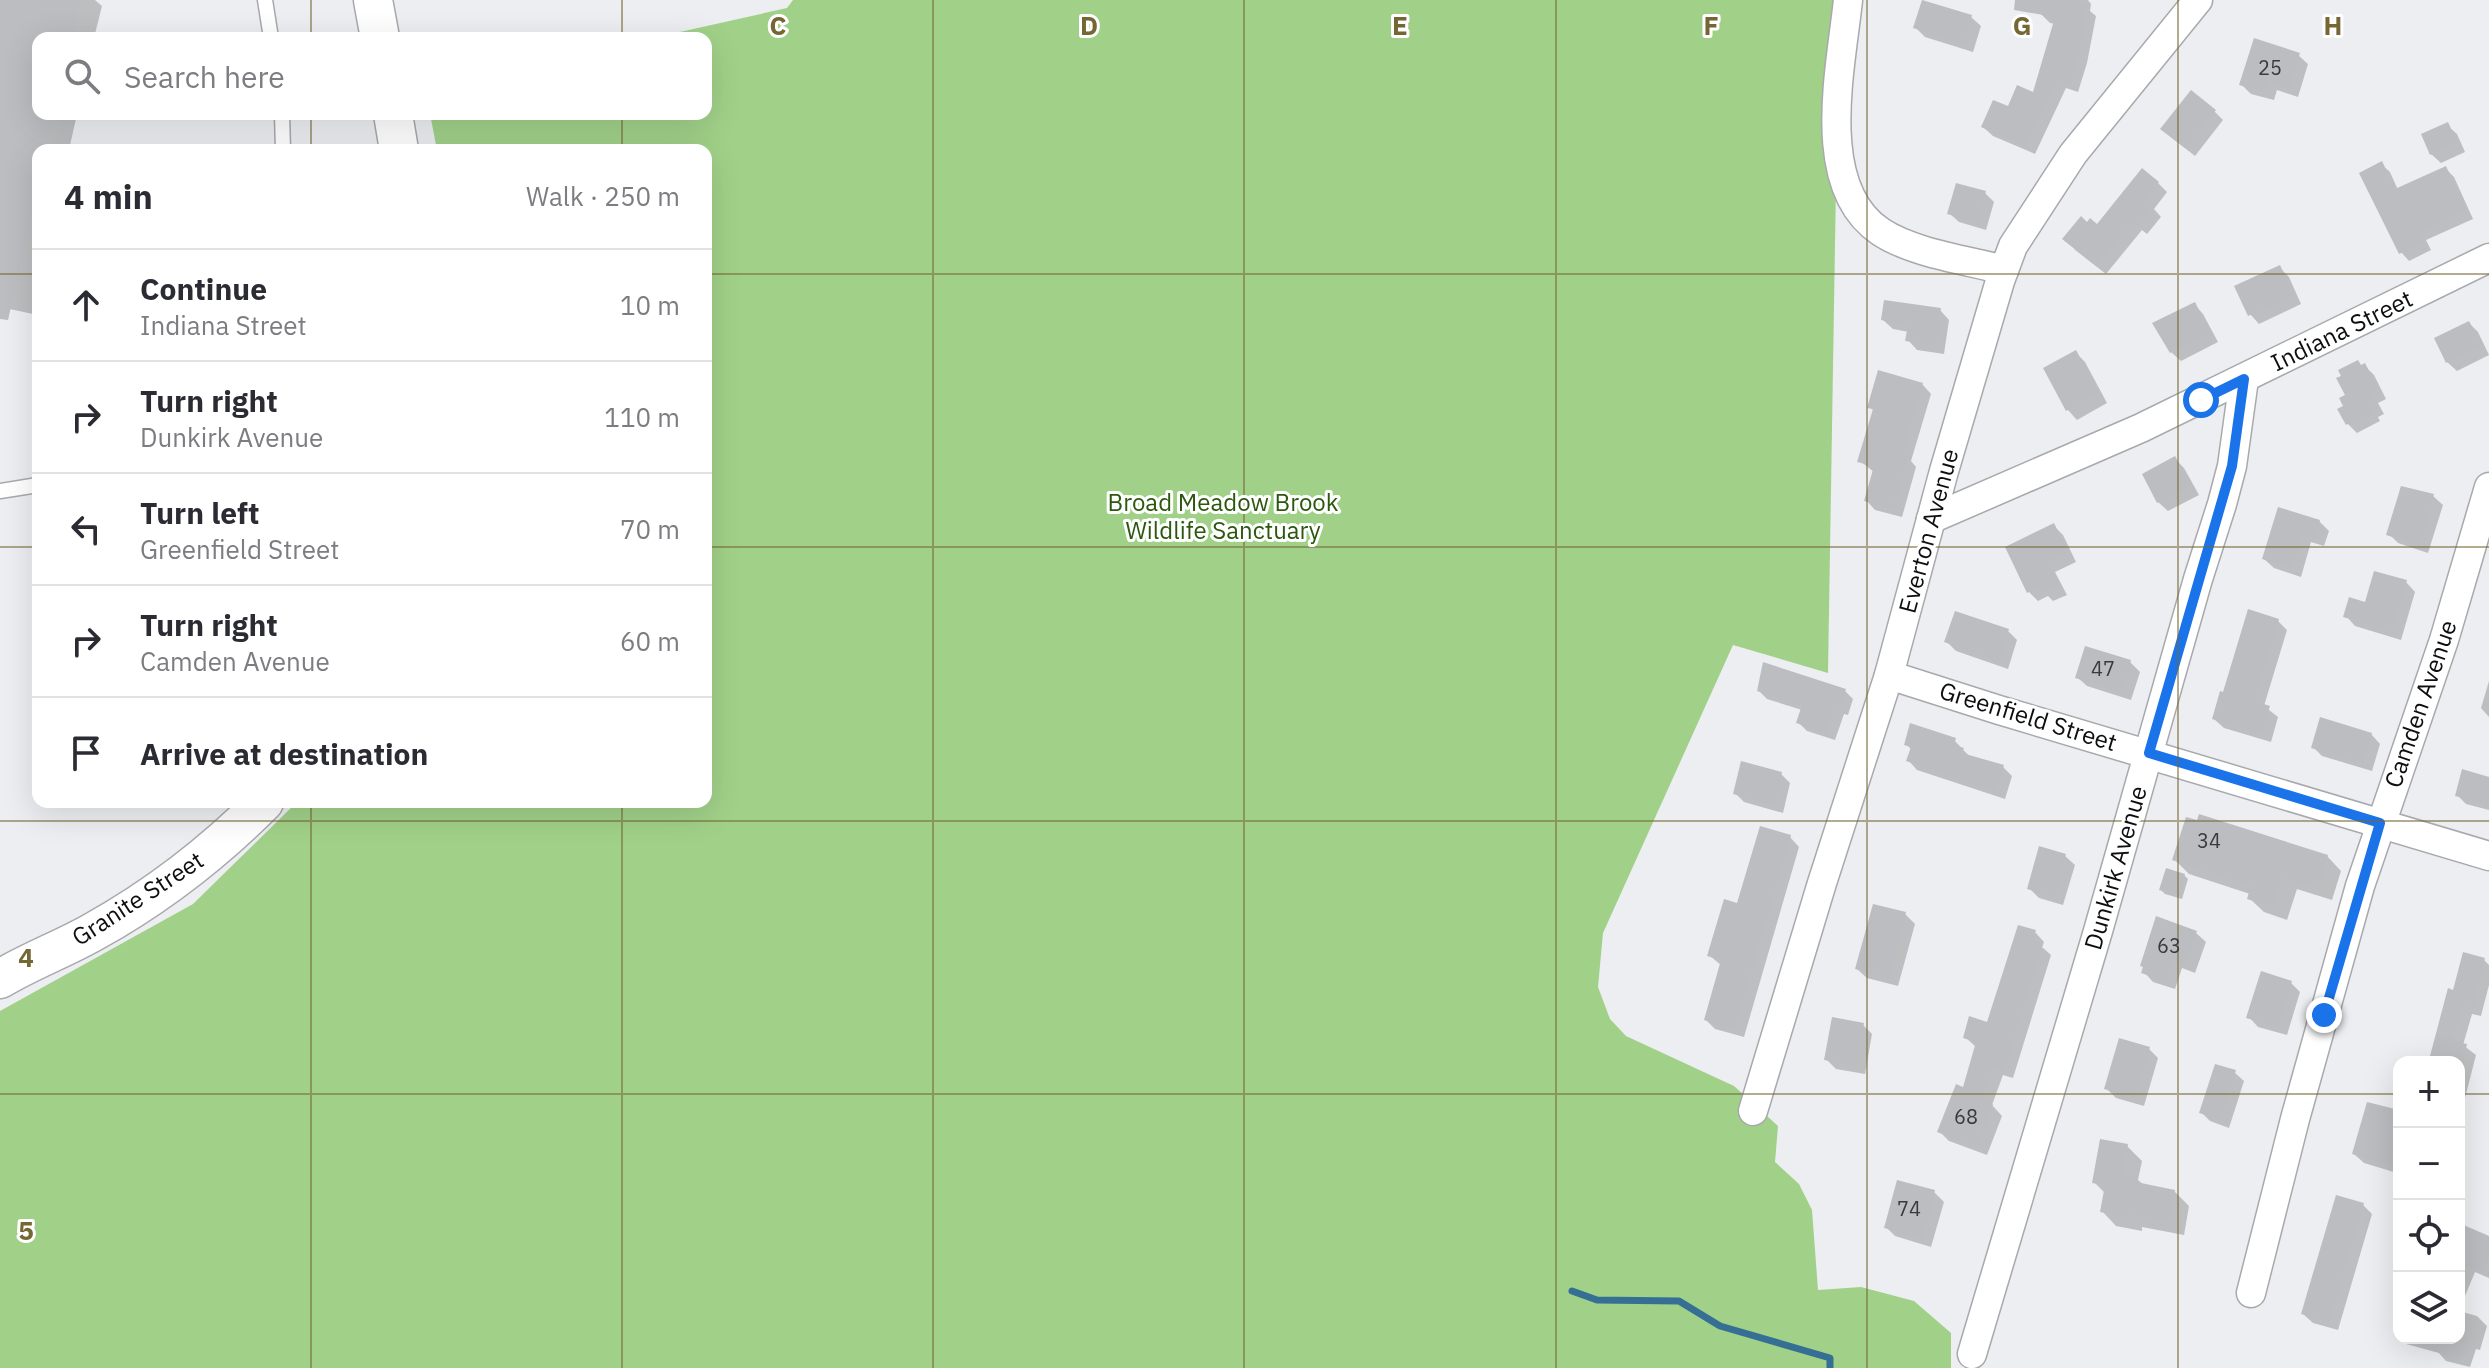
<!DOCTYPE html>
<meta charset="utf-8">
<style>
:root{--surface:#fff;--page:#f2f2f3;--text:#2b2b33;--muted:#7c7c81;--line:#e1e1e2}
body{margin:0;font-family:"IBM Plex Sans",sans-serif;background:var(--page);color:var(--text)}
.controls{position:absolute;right:24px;bottom:24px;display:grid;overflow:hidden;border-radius:16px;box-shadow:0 8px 32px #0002}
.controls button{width:72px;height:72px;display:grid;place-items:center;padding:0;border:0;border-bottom:2px solid var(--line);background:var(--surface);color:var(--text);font:40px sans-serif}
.stop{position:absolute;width:24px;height:24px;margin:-18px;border:6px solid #1a73e8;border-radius:50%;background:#fff}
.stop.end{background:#1a73e8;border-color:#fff;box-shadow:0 2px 8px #0008}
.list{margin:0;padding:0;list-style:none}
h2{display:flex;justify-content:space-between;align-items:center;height:104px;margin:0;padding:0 32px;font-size:34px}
h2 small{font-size:26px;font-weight:400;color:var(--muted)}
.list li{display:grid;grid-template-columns:52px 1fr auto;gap:24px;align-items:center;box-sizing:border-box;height:112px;padding:0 32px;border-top:2px solid var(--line)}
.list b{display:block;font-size:30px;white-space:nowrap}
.list p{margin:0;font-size:26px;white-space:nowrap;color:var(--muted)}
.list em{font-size:26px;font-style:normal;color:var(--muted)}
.icon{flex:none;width:44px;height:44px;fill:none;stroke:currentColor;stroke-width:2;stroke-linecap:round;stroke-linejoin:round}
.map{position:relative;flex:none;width:2489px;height:1368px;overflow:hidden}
.search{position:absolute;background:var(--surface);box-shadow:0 8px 32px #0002;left:32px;top:32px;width:680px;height:88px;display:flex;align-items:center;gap:20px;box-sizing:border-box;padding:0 28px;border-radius:16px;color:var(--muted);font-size:30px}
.panel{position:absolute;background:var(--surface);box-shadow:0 8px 32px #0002;left:32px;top:144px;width:680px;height:664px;border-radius:16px}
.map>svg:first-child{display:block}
</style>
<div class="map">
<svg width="2489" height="1368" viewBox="0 0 2489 1368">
<rect width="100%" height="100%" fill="#eceef1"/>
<polygon fill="#a1d189" points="793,0 1839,0 1828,673 1733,645 1603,933 1598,987 1610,1019 1626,1036 1734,1086 1778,1126 1775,1162 1799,1184 1812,1210 1818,1290 1861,1287 1914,1301 1951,1333 1951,1368 0,1368 0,1011 193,904 297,802 706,802 706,150 437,150 430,114 706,114 706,38 653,38 787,8"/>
<g fill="#0003">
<polygon points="0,0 95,0 102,6 94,38 38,38 38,114 77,114 69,150 38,150 38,290 33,314 0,307"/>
<polygon points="2043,0 2088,0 2091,4 2090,11 2096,16 2087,63 2078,92 2066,88 2035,154 1993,136 1983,127 2034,94 2055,24 2050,23 2041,14"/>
<polygon points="1971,17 1981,26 1973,52 1925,37 1916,28"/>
<polygon points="2298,55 2308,64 2298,97 2277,90 2274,100 2251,94 2241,84"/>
<polygon points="2214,111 2223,120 2195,156 2172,138"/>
<polygon points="2447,125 2457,134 2465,152 2441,163 2431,154"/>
<polygon points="2381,164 2390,172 2398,190 2445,168 2454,177 2473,219 2426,240 2431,250 2409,261 2401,252"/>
<polygon points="2158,183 2167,192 2154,209 2161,217 2147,234 2142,230 2106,274 2074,249 2088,225 2097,226"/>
<polygon points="1985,193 1994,202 1986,230 1959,222 1949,213"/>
<polygon points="2280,268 2289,277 2301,304 2259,324 2250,314"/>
<polygon points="2194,304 2203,314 2218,342 2181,361 2171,352"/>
<polygon points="1940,310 1949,320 1944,354 1917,350 1908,340 1909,332 1893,329 1883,320"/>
<polygon points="2469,323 2478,332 2489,355 2457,371 2447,362"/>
<polygon points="2076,353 2085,362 2107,403 2077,420 2068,410 2045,369"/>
<polygon points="2364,365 2374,375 2386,399 2378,403 2384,414 2378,417 2380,421 2357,433 2348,424 2346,407 2347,396"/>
<polygon points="1922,384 1931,394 1911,461 1916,467 1902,517 1875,510 1866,500 1874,472 1860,461 1874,411 1870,407"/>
<polygon points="2175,459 2184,468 2199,495 2168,511 2158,502"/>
<polygon points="2403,488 2433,496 2443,505 2428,553 2398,543 2389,534"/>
<polygon points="2319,521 2329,531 2324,546 2311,542 2301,577 2274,568 2264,559"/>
<polygon points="2054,526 2063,535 2076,562 2055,572 2067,595 2053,601 2048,596 2038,601 2029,592"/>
<polygon points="2406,582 2415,592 2401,640 2355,626 2346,616"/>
<polygon points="2278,621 2287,630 2264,706 2278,717 2271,742 2224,728 2214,719 2225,694"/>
<polygon points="2008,631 2017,640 2008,669 1956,651 1947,642"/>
<polygon points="2086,649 2130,662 2140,672 2131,700 2087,686 2077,677"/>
<polygon points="2489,681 2489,717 2481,708"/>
<polygon points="1759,691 1845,691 1853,699 1848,715 1844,714 1835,740 1807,731 1798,722 1802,710 1767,699"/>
<polygon points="2371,734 2380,744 2372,771 2322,756 2313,747"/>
<polygon points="1954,740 1970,757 2003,767 2012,776 2005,799 1917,770 1908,760 1912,750 1906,744"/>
<polygon points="1781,774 1790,783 1783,813 1744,802 1735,793"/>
<polygon points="2489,779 2489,810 2466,804 2457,795"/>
<polygon points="1790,837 1799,847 1744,1037 1715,1029 1706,1020 1722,966 1709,955 1739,905"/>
<polygon points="2065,856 2075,865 2063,905 2039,898 2029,888"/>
<polygon points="2327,856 2341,871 2332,900 2297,889 2287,920 2264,912 2249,898 2250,894 2189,874 2175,860"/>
<polygon points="2184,875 2188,879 2182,899 2165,894 2161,890"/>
<polygon points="1905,914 1915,924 1898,986 1867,978 1857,969"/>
<polygon points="2035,932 2044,942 2042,947 2051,955 2013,1078 2003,1075 1992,1105 2002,1116 1987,1155 1949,1141 1940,1132 1964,1089 1977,1048 1965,1037 1988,1024"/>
<polygon points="2196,933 2206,942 2195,973 2182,968 2175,989 2153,982 2144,972"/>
<polygon points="2484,960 2489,965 2489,985 2481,1016 2472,1014 2463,1045 2476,1055 2465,1098 2459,1097 2459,1062 2436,1062 2433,1055 2454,992"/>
<polygon points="2291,983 2300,992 2287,1035 2258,1027 2249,1017"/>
<polygon points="1863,1025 1872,1034 1865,1074 1836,1069 1826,1059"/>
<polygon points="2149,1049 2158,1058 2144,1106 2116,1098 2107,1089"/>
<polygon points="2234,1072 2244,1081 2229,1128 2210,1121 2201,1112"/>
<polygon points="2399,1113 2397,1173 2364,1163 2354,1154"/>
<polygon points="2127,1146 2142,1161 2138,1180 2145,1186 2174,1191 2189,1206 2184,1235 2142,1227 2142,1231 2116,1226 2102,1211 2105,1193 2094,1182"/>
<polygon points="1934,1192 1944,1202 1931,1247 1895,1236 1886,1227"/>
<polygon points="2363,1205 2372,1214 2338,1330 2313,1323 2303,1314"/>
<polygon points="2459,1231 2489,1238 2489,1278 2475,1272 2463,1301 2459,1300"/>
<polygon points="2459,1311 2477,1316 2487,1326 2480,1350 2476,1349 2470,1367 2446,1361 2437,1351 2440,1338 2459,1338"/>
</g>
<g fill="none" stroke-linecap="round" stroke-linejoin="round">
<polyline stroke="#357094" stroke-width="7" points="1572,1291 1597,1300 1679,1301 1720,1326 1830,1358 1830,1368"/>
</g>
<g fill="#bbbdc0">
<polygon points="0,0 80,0 71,38 38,38 38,114 54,114 46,150 38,150 38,186 8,320 0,319"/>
<polygon points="1922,0 1972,15 1964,44 1913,28"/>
<polygon points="2015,0 2081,0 2081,4 2087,5 2079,53 2069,84 2057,80 2026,146 1981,127 1993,100 2008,106 2017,85 2033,92 2055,17 2014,10"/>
<polygon points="2254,38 2300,53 2288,89 2268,82 2264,92 2239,85"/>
<polygon points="2191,90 2216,110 2185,148 2160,129"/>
<polygon points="2448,122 2457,142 2430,155 2421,134"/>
<polygon points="2382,161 2395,189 2446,166 2466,210 2419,231 2424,242 2399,254 2359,173"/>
<polygon points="2142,168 2159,182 2145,199 2154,206 2137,226 2132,222 2096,266 2062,239 2081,216 2087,222 2090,218 2097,224"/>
<polygon points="1956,183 1986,191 1977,222 1947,214"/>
<polygon points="2280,265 2294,295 2248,316 2234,286"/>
<polygon points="1884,300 1941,308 1935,345 1905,341 1908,325 1881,320"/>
<polygon points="2195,302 2210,333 2170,353 2152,323"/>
<polygon points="2469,321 2481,345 2446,363 2434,338"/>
<polygon points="2076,350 2099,393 2066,411 2043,368"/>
<polygon points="2358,360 2361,365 2365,363 2378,389 2370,393 2376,404 2370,407 2372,411 2346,425 2337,409 2343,406 2339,398 2345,395 2336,378 2341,376 2338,370"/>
<polygon points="1878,370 1923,383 1902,454 1908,456 1892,509 1864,501 1874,466 1857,462 1873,409 1867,408"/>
<polygon points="2175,456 2191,485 2157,503 2142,474"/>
<polygon points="2401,486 2434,494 2419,545 2386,535"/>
<polygon points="2278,507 2320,520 2315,538 2302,534 2292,568 2262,559"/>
<polygon points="2054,523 2068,552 2047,562 2059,585 2042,593 2039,587 2027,593 2005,547"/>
<polygon points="2374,571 2407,580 2392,631 2343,617 2349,597 2365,602"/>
<polygon points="2248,609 2279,619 2254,701 2270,706 2261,734 2212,719 2220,691 2223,692"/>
<polygon points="1955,611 2009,629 1998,661 1944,642"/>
<polygon points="2085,646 2131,660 2122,692 2075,678"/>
<polygon points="1763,662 1846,689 1840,708 1836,707 1827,733 1796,723 1802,705 1757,691"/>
<polygon points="2320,717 2372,733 2363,763 2311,748"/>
<polygon points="1910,723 1956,738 1954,745 1964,748 1962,753 2004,765 1996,791 1906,761 1911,747 1904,745"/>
<polygon points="1741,761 1782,772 1773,805 1733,794"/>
<polygon points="2462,769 2489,777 2489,804 2455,796"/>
<polygon points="2199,814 2328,855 2318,887 2282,876 2273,907 2247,899 2251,885 2172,860 2186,817 2197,820"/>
<polygon points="1760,826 1791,835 1734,1029 1704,1020 1721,960 1707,956 1724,899 1737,903"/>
<polygon points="2039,846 2066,854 2054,897 2027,889"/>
<polygon points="2166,868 2185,874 2178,896 2159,890"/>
<polygon points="1873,904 1906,912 1889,978 1855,969"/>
<polygon points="2156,916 2197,931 2185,965 2173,960 2165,981 2141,973 2143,967 2140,966"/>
<polygon points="2018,925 2036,930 2032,941 2043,944 2004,1070 1994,1067 1981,1100 1993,1104 1977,1147 1937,1132 1956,1084 1963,1087 1976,1042 1963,1038 1969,1016 1987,1022"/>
<polygon points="2463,952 2485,958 2472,1008 2463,1005 2453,1041 2467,1044 2463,1062 2434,1062 2435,1057 2430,1056 2448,988 2453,990"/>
<polygon points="2261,971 2292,981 2278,1027 2246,1018"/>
<polygon points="1832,1017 1864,1023 1856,1066 1824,1060"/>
<polygon points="2119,1038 2150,1047 2135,1098 2104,1089"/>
<polygon points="2215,1064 2236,1070 2220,1119 2199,1113"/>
<polygon points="2367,1102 2399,1110 2399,1124 2388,1165 2352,1154"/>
<polygon points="2100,1139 2128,1144 2123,1173 2137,1176 2136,1182 2175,1190 2170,1221 2128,1214 2128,1217 2100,1212 2105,1185 2092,1183"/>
<polygon points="1897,1180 1935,1190 1922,1238 1884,1228"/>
<polygon points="2336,1195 2364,1203 2329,1322 2301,1314"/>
<polygon points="2459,1223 2489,1236 2489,1256 2482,1272 2459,1261"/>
<polygon points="2407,1338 2467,1338 2461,1359 2406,1344"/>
</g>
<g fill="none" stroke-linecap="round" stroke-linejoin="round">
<g stroke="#a7a9ac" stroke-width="17">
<g id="lane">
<polyline points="265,0 271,38"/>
<polyline points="282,114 283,150"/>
<polyline points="0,491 38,485"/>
</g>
</g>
<g stroke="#a7a9ac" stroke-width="31">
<g id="street">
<path d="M1848,0C1841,68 1813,187 1881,232C1913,253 1966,260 2004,270"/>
<polyline points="1931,519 2141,428 2489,258"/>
<polyline points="1889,675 1999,710 2489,856"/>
<polyline points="1753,1111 1822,883 1889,675 1944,471 2000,281 2013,246 2073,154 2198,0"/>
<polyline points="2251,1293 2295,1119 2360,886 2444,640 2489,487"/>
<polyline points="1972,1354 2098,931 2198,579 2222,504 2232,466 2244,379"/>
</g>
</g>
<g stroke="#a7a9ac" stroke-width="41">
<g id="secondary">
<polyline points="373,0 380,38"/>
<polyline points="393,114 399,150"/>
<path d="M0,979C30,961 63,949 93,932C158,896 212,854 264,802"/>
</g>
</g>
<use href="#lane" stroke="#fff" stroke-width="14"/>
<use href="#street" stroke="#fff" stroke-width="28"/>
<use href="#secondary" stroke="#fff" stroke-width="38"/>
</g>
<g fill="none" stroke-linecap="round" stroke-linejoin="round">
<polyline stroke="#1a73e8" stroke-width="10" points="2201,400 2244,379 2232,466 2149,753 2380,823 2324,1015"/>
</g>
<path fill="none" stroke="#746734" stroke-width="2" stroke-opacity="0.55" d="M311,0V38M622,0V38M933,0V1368M1244,0V1368M1556,0V1368M1867,0V1368M2178,0V1368M311,114V150M622,114V150M0,274H38M706,274H2489M0,547H38M706,547H2489M311,802V1368M622,802V1368M0,821H2489M0,1094H2399M2459,1094H2489"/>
<g text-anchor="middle" stroke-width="6" stroke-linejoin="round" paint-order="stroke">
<g font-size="20" fill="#383a3b">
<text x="2270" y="75">25</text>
<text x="2103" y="676">47</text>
<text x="2209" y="848">34</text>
<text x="2169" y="953">63</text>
<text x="1966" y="1124">68</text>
<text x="1909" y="1216">74</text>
</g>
<g font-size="24" fill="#0d0e0f" stroke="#fff">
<text transform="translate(2342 331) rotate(-26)" y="8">Indiana Street</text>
<text transform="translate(1929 531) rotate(-75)" y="8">Everton Avenue</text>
<text transform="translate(2421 704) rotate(-71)" y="8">Camden Avenue</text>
<text transform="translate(2028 717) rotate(17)" y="8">Greenfield Street</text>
<text transform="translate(2116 868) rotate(-74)" y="8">Dunkirk Avenue</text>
<text transform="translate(138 899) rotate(-33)" y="8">Granite Street</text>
</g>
<g font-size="24" fill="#2c580e" stroke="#fff">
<text x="1223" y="511">Broad Meadow Brook<tspan x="1223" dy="28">Wildlife Sanctuary</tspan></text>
</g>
</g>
<g font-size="26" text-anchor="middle" font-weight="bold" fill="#746734" stroke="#fff" stroke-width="6" stroke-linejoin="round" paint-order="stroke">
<text x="778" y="35">C</text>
<text x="1089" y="35">D</text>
<text x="1400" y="35">E</text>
<text x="1711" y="35">F</text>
<text x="2022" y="35">G</text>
<text x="2333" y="35">H</text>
<text x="26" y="967">4</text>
<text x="26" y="1240">5</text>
</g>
</svg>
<div class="controls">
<button>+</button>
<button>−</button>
<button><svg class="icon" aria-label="locate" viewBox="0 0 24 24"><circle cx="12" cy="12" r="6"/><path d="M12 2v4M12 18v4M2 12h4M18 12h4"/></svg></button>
<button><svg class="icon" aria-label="layers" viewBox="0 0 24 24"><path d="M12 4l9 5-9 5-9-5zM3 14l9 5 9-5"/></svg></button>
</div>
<div class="stop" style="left:2201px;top:400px"></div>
<div class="stop end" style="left:2324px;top:1015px"></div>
<div class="search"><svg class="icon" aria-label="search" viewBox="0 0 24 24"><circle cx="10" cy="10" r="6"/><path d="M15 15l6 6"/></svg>Search here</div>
<section class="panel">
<h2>4 min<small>Walk · 250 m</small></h2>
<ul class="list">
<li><svg class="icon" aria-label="ahead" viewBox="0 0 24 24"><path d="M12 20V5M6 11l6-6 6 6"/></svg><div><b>Continue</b><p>Indiana Street</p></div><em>10 m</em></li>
<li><svg class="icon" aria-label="right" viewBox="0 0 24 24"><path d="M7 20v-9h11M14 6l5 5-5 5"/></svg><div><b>Turn right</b><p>Dunkirk Avenue</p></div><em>110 m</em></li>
<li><svg class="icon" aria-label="left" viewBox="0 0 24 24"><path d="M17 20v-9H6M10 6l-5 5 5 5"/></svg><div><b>Turn left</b><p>Greenfield Street</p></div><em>70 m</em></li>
<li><svg class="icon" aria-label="right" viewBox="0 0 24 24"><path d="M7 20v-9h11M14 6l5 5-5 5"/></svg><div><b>Turn right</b><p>Camden Avenue</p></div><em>60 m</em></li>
<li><svg class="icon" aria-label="arrive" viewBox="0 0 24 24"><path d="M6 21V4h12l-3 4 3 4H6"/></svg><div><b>Arrive at destination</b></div></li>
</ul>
</section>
</div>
